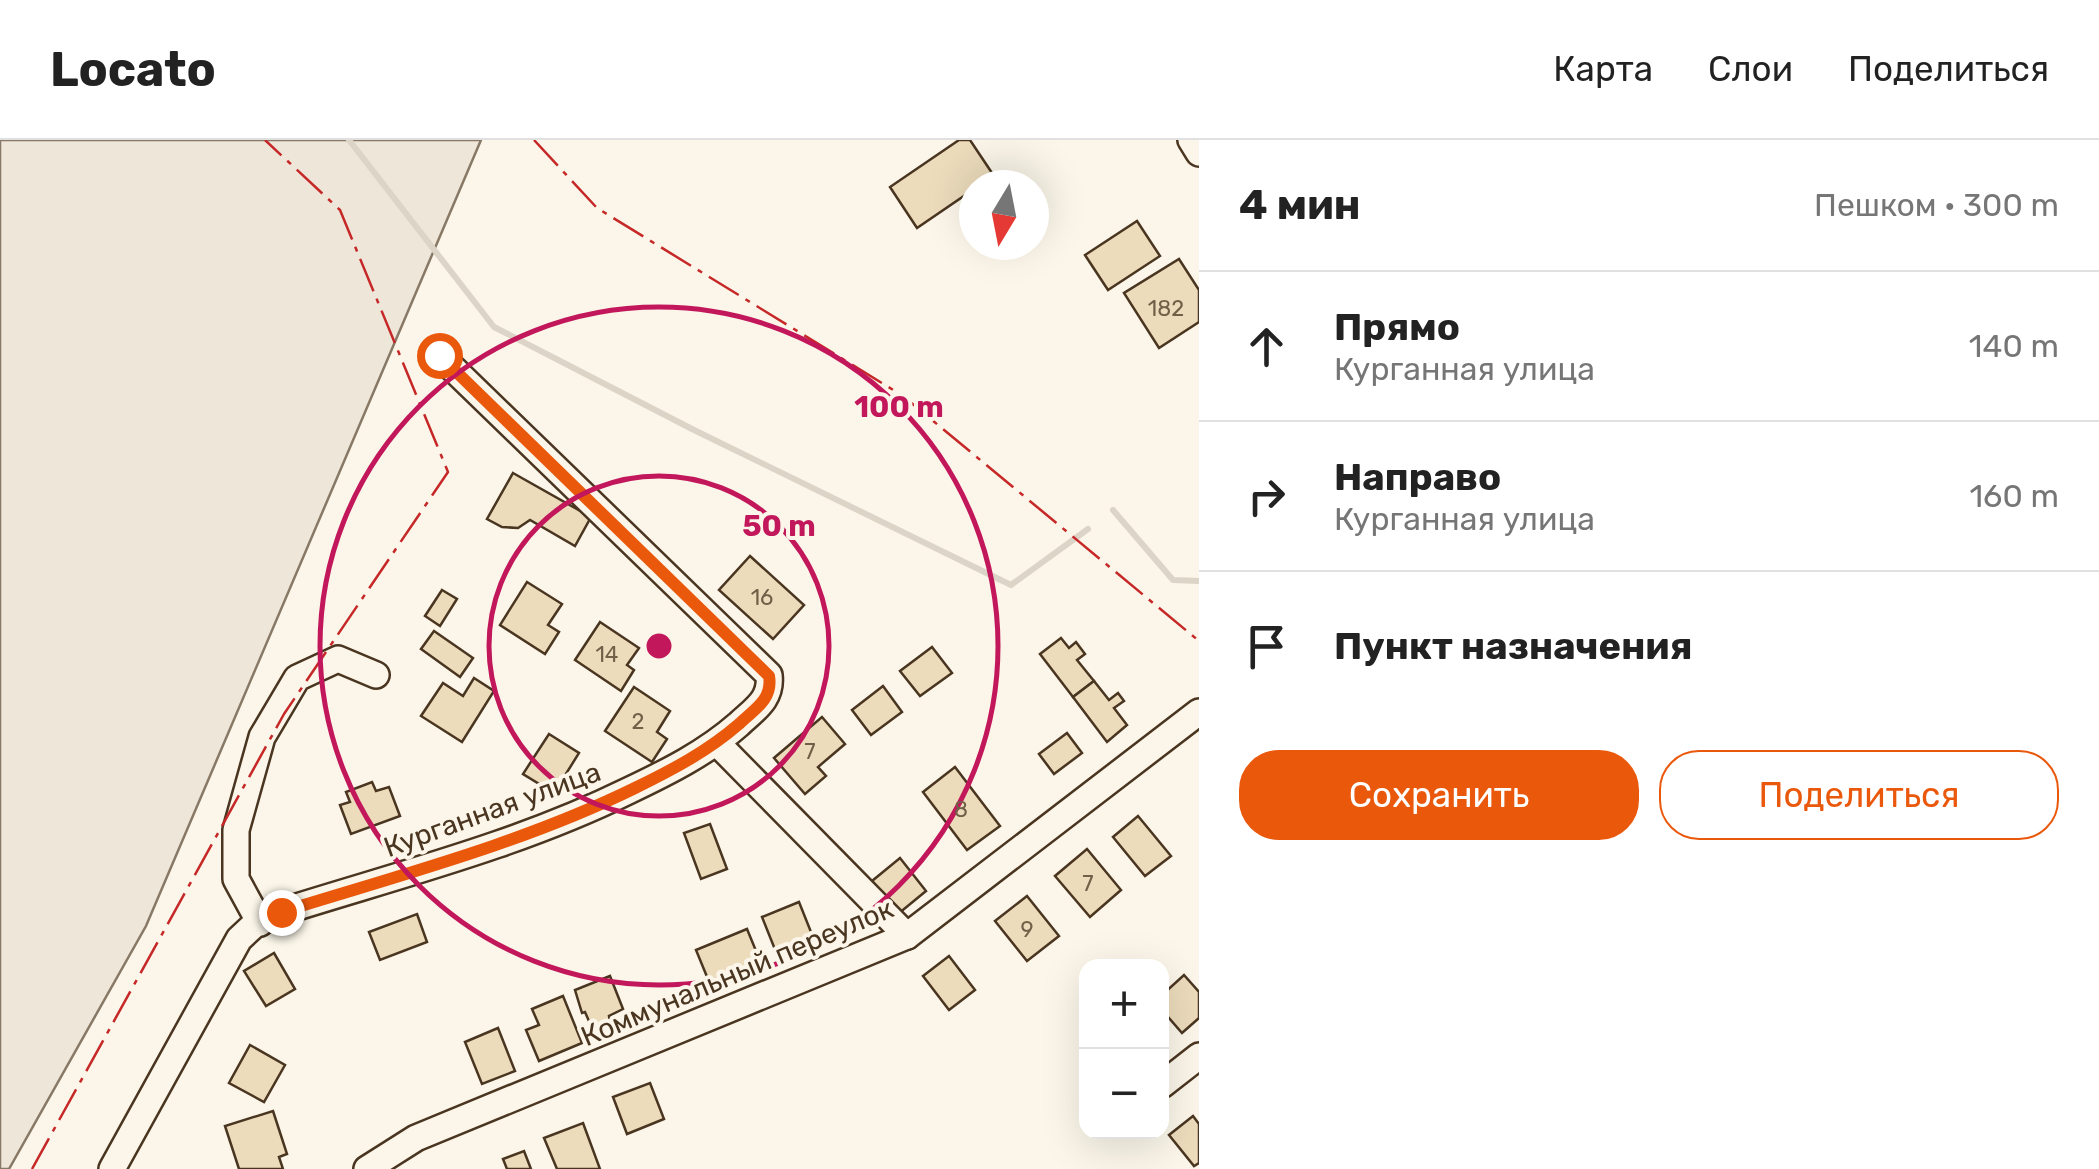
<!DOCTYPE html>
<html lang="ru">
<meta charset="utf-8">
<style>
:root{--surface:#fff;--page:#f6f6f6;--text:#222;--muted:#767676;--line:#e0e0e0;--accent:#ea580c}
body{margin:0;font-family:Rubik,sans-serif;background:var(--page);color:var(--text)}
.controls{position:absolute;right:30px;bottom:30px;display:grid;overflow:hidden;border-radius:20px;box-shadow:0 10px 40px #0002}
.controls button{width:90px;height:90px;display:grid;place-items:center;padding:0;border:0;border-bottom:2px solid var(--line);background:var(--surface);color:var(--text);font:50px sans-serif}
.compass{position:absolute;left:959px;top:30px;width:90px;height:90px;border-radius:50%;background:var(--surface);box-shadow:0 10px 40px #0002;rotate:190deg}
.stop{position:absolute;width:30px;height:30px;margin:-22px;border:8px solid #ea580c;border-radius:50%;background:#fff}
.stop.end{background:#ea580c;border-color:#fff;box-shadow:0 2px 10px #0008}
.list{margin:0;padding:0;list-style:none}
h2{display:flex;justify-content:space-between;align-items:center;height:130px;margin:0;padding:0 40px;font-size:42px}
h2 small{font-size:32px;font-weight:400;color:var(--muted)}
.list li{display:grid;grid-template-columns:65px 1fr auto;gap:30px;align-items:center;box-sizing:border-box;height:150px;padding:0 40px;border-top:2px solid var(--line)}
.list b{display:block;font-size:38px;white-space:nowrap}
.list p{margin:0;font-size:32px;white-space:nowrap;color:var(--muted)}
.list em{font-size:32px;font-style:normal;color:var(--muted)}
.actions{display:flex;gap:20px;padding:30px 40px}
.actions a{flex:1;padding:22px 0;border:2px solid var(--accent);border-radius:40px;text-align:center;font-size:35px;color:var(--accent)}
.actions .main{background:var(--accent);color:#fff}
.icon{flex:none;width:55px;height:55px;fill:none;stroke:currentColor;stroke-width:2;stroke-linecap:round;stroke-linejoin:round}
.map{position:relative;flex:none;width:1199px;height:1029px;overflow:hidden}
header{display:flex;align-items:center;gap:60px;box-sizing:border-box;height:140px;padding:0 50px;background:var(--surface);border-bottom:2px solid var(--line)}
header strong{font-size:48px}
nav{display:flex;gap:55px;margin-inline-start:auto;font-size:35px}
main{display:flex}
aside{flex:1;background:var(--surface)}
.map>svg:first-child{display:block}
</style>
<header>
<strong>Locato</strong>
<nav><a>Карта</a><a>Слои</a><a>Поделиться</a></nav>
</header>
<main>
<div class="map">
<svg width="1199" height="1029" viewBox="0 0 1199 1029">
<rect width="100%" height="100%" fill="#fbf6e9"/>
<polygon fill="#ede6d9" stroke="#887966" stroke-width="2.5" points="0,0 481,0 146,786 9,1029 0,1029"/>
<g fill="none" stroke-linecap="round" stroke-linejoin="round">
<g stroke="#dcd4c6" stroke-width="6">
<polyline points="349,0 494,187 694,290 1011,445 1088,389"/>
<polyline points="1113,370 1173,440 1199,441"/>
</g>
</g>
<g fill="#ecdcbc" stroke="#4a3520" stroke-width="2.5">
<polygon points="959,0 970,0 994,36 980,45 974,45 974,49 917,88 890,47"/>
<polygon points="1137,81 1160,116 1108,150 1085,115"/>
<polygon points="1179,119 1199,150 1199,182 1159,208 1124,153"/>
<polygon points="513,333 591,377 575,406 530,380 518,388 502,387 487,379"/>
<polygon points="750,416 804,465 773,499 719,450"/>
<polygon points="527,442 562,464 548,485 559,492 545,514 500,485"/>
<polygon points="442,450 457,459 440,486 425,476"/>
<polygon points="600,482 639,508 627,525 634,530 621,551 575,520"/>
<polygon points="434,491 473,518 460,537 421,509"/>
<polygon points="1061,498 1069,508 1076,502 1085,514 1077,520 1094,541 1073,557 1040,514"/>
<polygon points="932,507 952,533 920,556 900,531"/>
<polygon points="474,538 494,551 462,602 421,576 443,543 463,556"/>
<polygon points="1094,541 1109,560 1118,553 1124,561 1114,568 1127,585 1107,602 1073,557"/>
<polygon points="883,546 902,572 871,595 852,570"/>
<polygon points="634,547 670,571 657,592 667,599 652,622 605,591"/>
<polygon points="822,577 845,604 818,627 826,636 805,654 774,618"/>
<polygon points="1067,593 1082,613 1054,634 1039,614"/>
<polygon points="549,594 579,613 554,653 523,634"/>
<polygon points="955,627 1000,686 967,710 923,652"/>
<polygon points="372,642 376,651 389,647 400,676 351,694 340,665 350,662 346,652"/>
<polygon points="1138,676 1171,716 1145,736 1113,697"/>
<polygon points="710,684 727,729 701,739 684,693"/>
<polygon points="1087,709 1121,750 1090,777 1055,736"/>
<polygon points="900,718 926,751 898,774 872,741"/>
<polygon points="1027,756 1059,796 1027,821 995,781"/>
<polygon points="799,762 817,807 780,822 762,777"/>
<polygon points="417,774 427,802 380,820 369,792"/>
<polygon points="747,789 761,823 710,844 696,810"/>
<polygon points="274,813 295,849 266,866 244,831"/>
<polygon points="949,816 975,850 949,870 923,836"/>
<polygon points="1184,835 1199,852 1199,878 1182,893 1162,870 1162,855"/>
<polygon points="610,836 623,869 609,876 610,881 604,889 597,890 592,888 585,872 582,873 575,850"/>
<polygon points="563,856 582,903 539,921 526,890 539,885 532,869"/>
<polygon points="498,888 515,931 482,944 465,902"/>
<polygon points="250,905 285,925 264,962 229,943"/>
<polygon points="650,943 664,979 627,994 613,957"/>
<polygon points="273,971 287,1014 279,1017 283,1029 239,1029 225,986"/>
<polygon points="1193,976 1199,984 1199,1023 1194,1026 1169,995"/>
<polygon points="583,983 600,1029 557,1029 544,998"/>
<polygon points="524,1011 531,1029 507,1029 503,1019"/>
</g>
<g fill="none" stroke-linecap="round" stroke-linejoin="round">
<g stroke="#4a3520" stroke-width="30">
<g id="minor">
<polyline points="1191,0 1199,13"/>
<polyline points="717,603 907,796"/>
<polyline points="260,783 236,739 236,690 262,597 297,538 338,519 376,535"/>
<polyline points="1162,945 1199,916"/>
<path d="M112,1029L239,799L254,785L281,772C398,735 518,705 628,651C668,632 706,613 739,584C755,569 772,559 769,535L439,215"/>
<polyline points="367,1029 416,998 907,796 1199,572"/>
</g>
</g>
<use href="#minor" stroke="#fbf6e9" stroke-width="25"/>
<g stroke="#c62828" stroke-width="2.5" stroke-dasharray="35 8 5 8" stroke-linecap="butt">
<polyline points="534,0 597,68 903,256 1199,501"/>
<polyline points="32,1029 284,574 448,332 340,70 265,0"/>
</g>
</g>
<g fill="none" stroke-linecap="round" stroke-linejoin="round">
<path stroke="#ea580c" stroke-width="12" d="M281,772C400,735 523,703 635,648C672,630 708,611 739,584C755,569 773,559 769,536L439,215"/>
</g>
<g fill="none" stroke="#c2185b" stroke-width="5">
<circle cx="659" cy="506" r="170"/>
<circle cx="659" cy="506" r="339"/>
</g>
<g text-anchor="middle" stroke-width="8" stroke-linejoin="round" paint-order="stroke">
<g font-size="22" fill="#725f47">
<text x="1166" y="176">182</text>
<text x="762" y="465">16</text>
<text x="607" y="522">14</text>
<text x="638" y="589">2</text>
<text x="810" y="619">7</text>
<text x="961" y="677">8</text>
<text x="1088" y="751">7</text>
<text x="1027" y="797">9</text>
</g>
<g font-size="28" fill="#4a3520" stroke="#fbf6e9">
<text transform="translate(492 669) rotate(-20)" y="10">Курганная улица</text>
<text transform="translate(737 832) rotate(-23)" y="10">Коммунальный переулок</text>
</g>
</g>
<circle cx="659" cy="506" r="15" fill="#c2185b" stroke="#fbf6e9" stroke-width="5"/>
<g font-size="30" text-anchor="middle" font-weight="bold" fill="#c2185b" stroke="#fbf6e9" stroke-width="8" stroke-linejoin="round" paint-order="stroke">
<text x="899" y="277">100 m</text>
<text x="779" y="396">50 m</text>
</g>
</svg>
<div class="controls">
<button>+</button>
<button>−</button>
</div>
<svg class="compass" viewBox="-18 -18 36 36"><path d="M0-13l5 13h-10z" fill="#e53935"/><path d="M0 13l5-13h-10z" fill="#767676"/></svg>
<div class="stop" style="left:439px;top:215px"></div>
<div class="stop end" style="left:281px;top:772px"></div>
</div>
<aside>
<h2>4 мин<small>Пешком · 300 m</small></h2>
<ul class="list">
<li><svg class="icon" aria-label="ahead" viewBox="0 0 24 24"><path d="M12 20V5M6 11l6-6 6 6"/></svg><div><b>Прямо</b><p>Курганная улица</p></div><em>140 m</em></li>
<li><svg class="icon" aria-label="right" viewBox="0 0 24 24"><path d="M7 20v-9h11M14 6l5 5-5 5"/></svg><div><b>Направо</b><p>Курганная улица</p></div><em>160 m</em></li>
<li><svg class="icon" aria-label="arrive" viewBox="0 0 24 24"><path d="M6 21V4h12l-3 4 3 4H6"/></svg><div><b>Пункт назначения</b></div></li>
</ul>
<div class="actions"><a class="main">Сохранить</a><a>Поделиться</a></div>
</aside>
</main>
